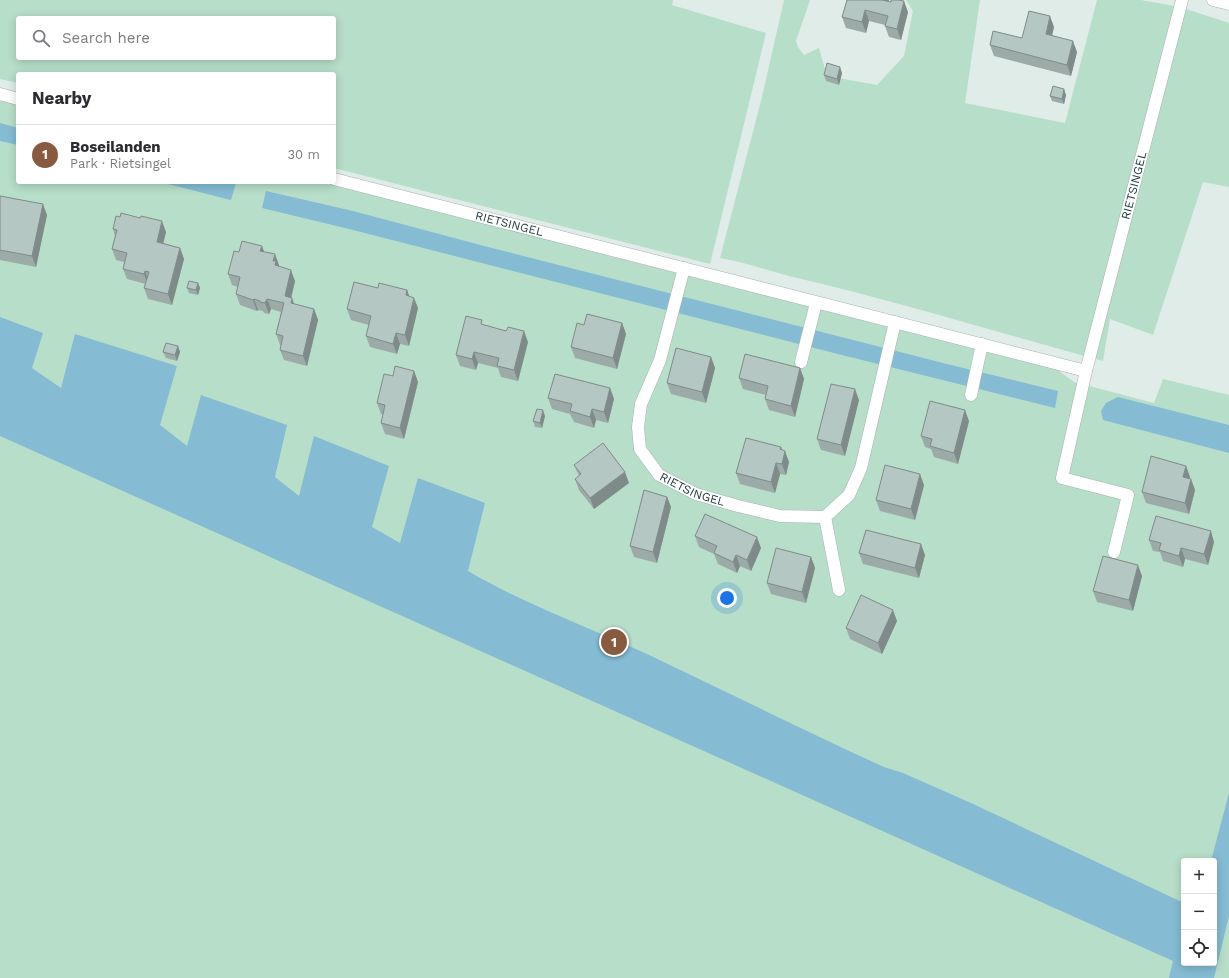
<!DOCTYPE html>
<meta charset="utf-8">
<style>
:root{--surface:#fff;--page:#f2f2f3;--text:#2b2b33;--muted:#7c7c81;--line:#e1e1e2;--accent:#885a40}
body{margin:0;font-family:"Work Sans",sans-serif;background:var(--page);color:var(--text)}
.controls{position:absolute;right:12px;bottom:12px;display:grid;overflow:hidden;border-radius:4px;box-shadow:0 2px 10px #0003}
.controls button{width:36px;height:36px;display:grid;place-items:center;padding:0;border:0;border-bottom:1px solid var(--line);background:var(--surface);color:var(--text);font:20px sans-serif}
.you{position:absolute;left:727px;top:598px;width:14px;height:14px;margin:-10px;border:3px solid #fff;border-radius:50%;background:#1a73e8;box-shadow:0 0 0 6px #1a73e833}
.badge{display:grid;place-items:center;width:26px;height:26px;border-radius:50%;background:var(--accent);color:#fff;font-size:13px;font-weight:700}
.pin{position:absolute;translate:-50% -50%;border:2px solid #fff;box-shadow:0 1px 4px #0006}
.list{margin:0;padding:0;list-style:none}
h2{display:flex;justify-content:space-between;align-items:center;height:52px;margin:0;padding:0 16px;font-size:17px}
h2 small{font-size:13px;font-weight:400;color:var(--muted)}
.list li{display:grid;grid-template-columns:26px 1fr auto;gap:12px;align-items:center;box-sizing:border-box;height:60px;padding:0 16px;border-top:1px solid var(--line)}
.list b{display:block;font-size:15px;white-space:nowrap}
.list p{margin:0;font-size:13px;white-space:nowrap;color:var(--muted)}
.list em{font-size:13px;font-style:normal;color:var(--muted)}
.icon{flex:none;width:22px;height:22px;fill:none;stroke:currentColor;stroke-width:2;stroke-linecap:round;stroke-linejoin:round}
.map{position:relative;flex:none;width:1229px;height:978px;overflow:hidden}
.search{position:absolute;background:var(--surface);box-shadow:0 2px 10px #0003;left:16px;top:16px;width:320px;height:44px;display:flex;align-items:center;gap:10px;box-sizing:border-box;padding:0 14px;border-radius:4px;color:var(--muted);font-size:15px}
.panel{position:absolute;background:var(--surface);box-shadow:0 2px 10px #0003;left:16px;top:72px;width:320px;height:112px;border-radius:4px}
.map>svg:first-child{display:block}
</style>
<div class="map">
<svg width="1229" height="978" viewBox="0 0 1229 978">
<rect width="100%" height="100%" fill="#e0ece8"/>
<g fill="#b7dec8" fill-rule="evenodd">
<path d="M0,0H673L672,5L766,33L710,264L334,168V74H18V83L0,79ZM18,18H334V58H18Z"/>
<path d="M784,0H810L796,41L798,47L804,55L819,48L825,69L833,77L877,85L904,56L913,11L906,0H980L965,103L1065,123L1097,0H1141L1180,7L1229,23V187L1203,182L1153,335L1110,319L1103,361C999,333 897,301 793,277C768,271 745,262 720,258L762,97Z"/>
<path d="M0,92L18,97V182H333L582,249L1056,369L1074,382L1154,403L1163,379L1229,395V978H0ZM1184,861H1214V963H1184Z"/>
</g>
<g fill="#85bcd4">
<polygon points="0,123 18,128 18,145 0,141"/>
<polygon points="160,182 230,182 236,183 231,200"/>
<polygon points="266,191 353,211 488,247 947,364 1058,391 1055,408 838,354 349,229 262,208"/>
<path d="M0,317L43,333L32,368L61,388L75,334L177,366L160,425L187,446L201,395L287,425L275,477L299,496L314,436L389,466L372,527L400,543L418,478L485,503L468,571C526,605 589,627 649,655C727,692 805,731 884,767L903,773L971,803L1184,903V963H1214V861H1211L1229,793V916L1214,978H1169L1173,961L0,436Z"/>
<polygon points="1118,397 1229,425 1229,453 1103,420 1101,411 1106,403"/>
</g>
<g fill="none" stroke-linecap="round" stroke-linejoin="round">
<g stroke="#a3b4b0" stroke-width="13">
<g id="lane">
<polyline points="801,362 816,303"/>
<polyline points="971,395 982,344"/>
</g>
</g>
<g stroke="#a3b4b0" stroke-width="13">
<g id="street">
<polyline points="0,94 18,99"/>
<path id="s1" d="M334,179L1086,371"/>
<path id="s2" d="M684,268L660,360L641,404L638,427L640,449L659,475L696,494L738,506L780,516L825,517L849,495L861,468L895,322"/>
<polyline points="825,517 839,590"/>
<path id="s3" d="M1114,552L1128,495L1062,478L1086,371L1182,0"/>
</g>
</g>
<g stroke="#9eb8b3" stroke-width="13">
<polyline id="secondary" points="1213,0 1229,4"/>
</g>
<use href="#lane" stroke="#fff" stroke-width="12"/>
<use href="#street" stroke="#fff" stroke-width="12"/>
<use href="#secondary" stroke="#fff" stroke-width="12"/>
</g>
<g fill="#9caba7">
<polygon points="888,2 908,12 901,40 889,37 885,26 885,25 869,21 866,33 846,28 842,17"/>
<polygon points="1054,27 1052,35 1077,52 1071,76 994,56 990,45 1022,38"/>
<polygon points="842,73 839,85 826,81 824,75"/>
<polygon points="1066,95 1064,104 1052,101 1050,96"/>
<polygon points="0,196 47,215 36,267 0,260"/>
<polygon points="113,229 166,232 163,243 180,248 184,259 172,305 148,299 144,288 146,284 127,279 123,269 124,262 116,260 112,249 115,236"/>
<polygon points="262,246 264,252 279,265 279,266 295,281 291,298 294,304 314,309 318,320 307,366 284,360 280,350 281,346 280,345 276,334 281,312 271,309 269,314 264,313 263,311 258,310 257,311 240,305 236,294 238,287 232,285 228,274"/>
<polygon points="198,283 200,288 198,295 189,293 187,288"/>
<polygon points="378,288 407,290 409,296 418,308 409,346 400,344 397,354 370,347 366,336 369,325 351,320 347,309"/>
<polygon points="622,323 626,334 617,369 575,358 571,347 584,325"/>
<polygon points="484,325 528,342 518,381 501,377 498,368 478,363 476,370 460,366 456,355"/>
<polygon points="178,346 180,352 177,361 166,358 163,352"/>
<polygon points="711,357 715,368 706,403 671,394 667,383"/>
<polygon points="800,368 804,379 795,417 769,410 765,399 766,395 743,389 739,378"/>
<polygon points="414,371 418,382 404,439 385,434 381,423 383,415 381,414 377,403 393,376"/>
<polygon points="610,388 614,399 608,423 596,420 594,428 574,422 570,414 552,409 548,398"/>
<polygon points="859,400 845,456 821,450 817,439"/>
<polygon points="545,416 542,428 535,427 533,421"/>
<polygon points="969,421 958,464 934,457 931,449 925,447 921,436"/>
<polygon points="781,447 782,450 789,462 786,475 780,474 775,493 740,484 736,473"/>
<polygon points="574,465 629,483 594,509 579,490 575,479 579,476"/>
<polygon points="1186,466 1190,477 1190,478 1195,490 1189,514 1146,503 1142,492"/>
<polygon points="924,485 915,520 880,511 876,500"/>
<polygon points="667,497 671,507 657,563 634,557 630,546"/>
<polygon points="695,536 761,548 751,571 740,566 737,573 718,564 714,554 699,547"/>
<polygon points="1149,540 1214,542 1208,565 1185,559 1183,567 1163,561 1160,552 1153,551"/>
<polygon points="859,553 925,555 919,578 863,564"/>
<polygon points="811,557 815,568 806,603 771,594 767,583"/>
<polygon points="1142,576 1133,611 1097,602 1093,591"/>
<polygon points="897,621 882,654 850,639 846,628"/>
</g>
<g fill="#7f8b88">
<polygon points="882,0 889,0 886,11"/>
<polygon points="904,1 908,12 901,40 897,29"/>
<polygon points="865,10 869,21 866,33 862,22"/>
<polygon points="1050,16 1054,27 1050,44 1046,34"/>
<polygon points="1073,41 1077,52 1071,76 1067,65"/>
<polygon points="840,67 842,73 839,85 837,79"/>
<polygon points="1064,89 1066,95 1064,104 1062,99"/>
<polygon points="43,204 47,215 36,267 32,256"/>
<polygon points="162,221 166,232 161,253 157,242"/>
<polygon points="262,246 266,257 260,251"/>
<polygon points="180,248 184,259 172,305 168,294"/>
<polygon points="275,254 279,265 278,268 275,265 273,261"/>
<polygon points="291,270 295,281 289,307 285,296"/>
<polygon points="145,271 149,282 148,285 144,274"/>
<polygon points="198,283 200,288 198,295 196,290"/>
<polygon points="407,290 411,301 406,295"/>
<polygon points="292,298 296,309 291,303"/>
<polygon points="414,298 418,308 409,346 405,335"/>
<polygon points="254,299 258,310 257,311 253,300"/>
<polygon points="267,299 271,309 269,314 265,303"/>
<polygon points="314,309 318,320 307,366 303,356"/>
<polygon points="622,323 626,334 617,369 613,358"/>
<polygon points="524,331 528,342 518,381 514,370"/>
<polygon points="396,333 400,344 397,354 393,344"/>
<polygon points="178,346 180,352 177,361 175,355"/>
<polygon points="474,352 478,363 476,370 472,359"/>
<polygon points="711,357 715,368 706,403 702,392"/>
<polygon points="800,368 804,379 795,417 791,406"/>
<polygon points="414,371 418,382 404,439 400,428"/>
<polygon points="610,388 614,399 608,423 604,412"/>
<polygon points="855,389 859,400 845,456 841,445"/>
<polygon points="592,409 596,420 594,428 590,417"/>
<polygon points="543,410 545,416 542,428 540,423"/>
<polygon points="965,410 969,421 958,464 954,453"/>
<polygon points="781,447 784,456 785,451 789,462 786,475 782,464 780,449"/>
<polygon points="776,463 780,474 775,493 771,482"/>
<polygon points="1186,466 1190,477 1187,488 1183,477"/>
<polygon points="625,472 629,483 594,509 590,498"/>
<polygon points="920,474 924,485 915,520 911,509"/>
<polygon points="1191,479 1195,490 1189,514 1185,503"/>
<polygon points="667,497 671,507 657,563 653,552"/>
<polygon points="1211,531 1214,542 1208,565 1204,554"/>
<polygon points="757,537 761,548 751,571 747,560"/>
<polygon points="921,544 925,555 919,578 915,568"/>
<polygon points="1181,548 1185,559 1183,567 1179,556"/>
<polygon points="736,555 740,566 737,573 733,562"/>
<polygon points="811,557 815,568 806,603 802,592"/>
<polygon points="1138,565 1142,576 1133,611 1129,600"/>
<polygon points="893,610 897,621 882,654 878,643"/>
</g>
<g fill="#b5c7c2" stroke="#7f8b88">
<polygon points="847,0 882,0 891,2 891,0 898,0 904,1 897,29 885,26 888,16 865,10 862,22 842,17"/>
<polygon points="1029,11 1050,16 1046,34 1073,41 1067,65 990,45 993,31 1022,38"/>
<polygon points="827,63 840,67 837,79 824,75"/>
<polygon points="1053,86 1064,89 1062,99 1050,96"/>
<polygon points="0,196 43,204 32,256 0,250"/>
<polygon points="121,213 140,218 141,216 162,221 157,242 180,248 168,294 144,288 149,272 145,271 144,274 123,269 127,253 112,249 117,230 113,229 116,216 120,217"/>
<polygon points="242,241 262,246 260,251 275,254 273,261 276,261 275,265 291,270 285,296 292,298 291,303 314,309 303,356 280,350 283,336 276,334 284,303 267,299 265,303 260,302 260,301 254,299 253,300 236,294 240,277 228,274 234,251 239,252"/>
<polygon points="189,281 198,283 196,290 187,288"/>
<polygon points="354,282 378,288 379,283 407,290 406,295 414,298 405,335 396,333 393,344 366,336 371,316 347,309"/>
<polygon points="587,314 622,323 613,358 571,347 577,323 584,325"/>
<polygon points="466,316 482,320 481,324 506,331 508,327 524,331 514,370 497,366 499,358 474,352 472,359 456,355"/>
<polygon points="166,343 178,346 175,355 163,352"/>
<polygon points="676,348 711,357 702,392 667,383"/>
<polygon points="745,354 800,368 791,406 765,399 768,386 739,378"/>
<polygon points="395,366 414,371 400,428 381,423 385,405 377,403 384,374 393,376"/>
<polygon points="555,374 610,388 604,412 592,409 590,417 570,411 572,404 548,398"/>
<polygon points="831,384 855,389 841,445 817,439"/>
<polygon points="930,401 965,410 954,453 930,446 932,439 921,436"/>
<polygon points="537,409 543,410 540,423 533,421"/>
<polygon points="746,438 781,447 780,449 785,451 782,464 776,463 771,482 736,473"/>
<polygon points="603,443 625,472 590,498 575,479 581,474 574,465"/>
<polygon points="1151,456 1186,466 1183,477 1191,479 1185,503 1142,492"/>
<polygon points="885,465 920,474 911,509 876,500"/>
<polygon points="644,490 667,497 653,552 630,546"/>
<polygon points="705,514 757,537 747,560 736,555 733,562 714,553 717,546 695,536"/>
<polygon points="1156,516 1211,531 1204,554 1181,548 1179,556 1159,550 1161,543 1149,540"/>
<polygon points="866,530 921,544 915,568 859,553"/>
<polygon points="776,548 811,557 802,592 767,583"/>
<polygon points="1103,556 1138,565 1129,600 1093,591"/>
<polygon points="861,595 893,610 878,643 846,628"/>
</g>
<g text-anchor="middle" stroke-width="3" stroke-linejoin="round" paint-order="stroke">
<g font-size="12" fill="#203d3a" stroke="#f1f8f6">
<text dy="4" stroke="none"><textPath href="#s3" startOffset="428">RIETSINGEL</textPath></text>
<text dy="4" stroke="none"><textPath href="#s1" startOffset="181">RIETSINGEL</textPath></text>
<text dy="4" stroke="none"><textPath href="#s2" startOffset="257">RIETSINGEL</textPath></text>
</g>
</g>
</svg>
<div class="controls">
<button>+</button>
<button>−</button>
<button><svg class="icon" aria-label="locate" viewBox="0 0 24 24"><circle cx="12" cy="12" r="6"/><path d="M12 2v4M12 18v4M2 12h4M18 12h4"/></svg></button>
</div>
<div class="you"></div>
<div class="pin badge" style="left:614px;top:642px">1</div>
<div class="search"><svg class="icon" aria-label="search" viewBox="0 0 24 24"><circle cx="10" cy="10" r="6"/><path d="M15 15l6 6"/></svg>Search here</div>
<section class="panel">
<h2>Nearby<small></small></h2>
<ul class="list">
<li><span class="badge">1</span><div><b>Boseilanden</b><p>Park · Rietsingel</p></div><em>30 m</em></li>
</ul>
</section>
</div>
